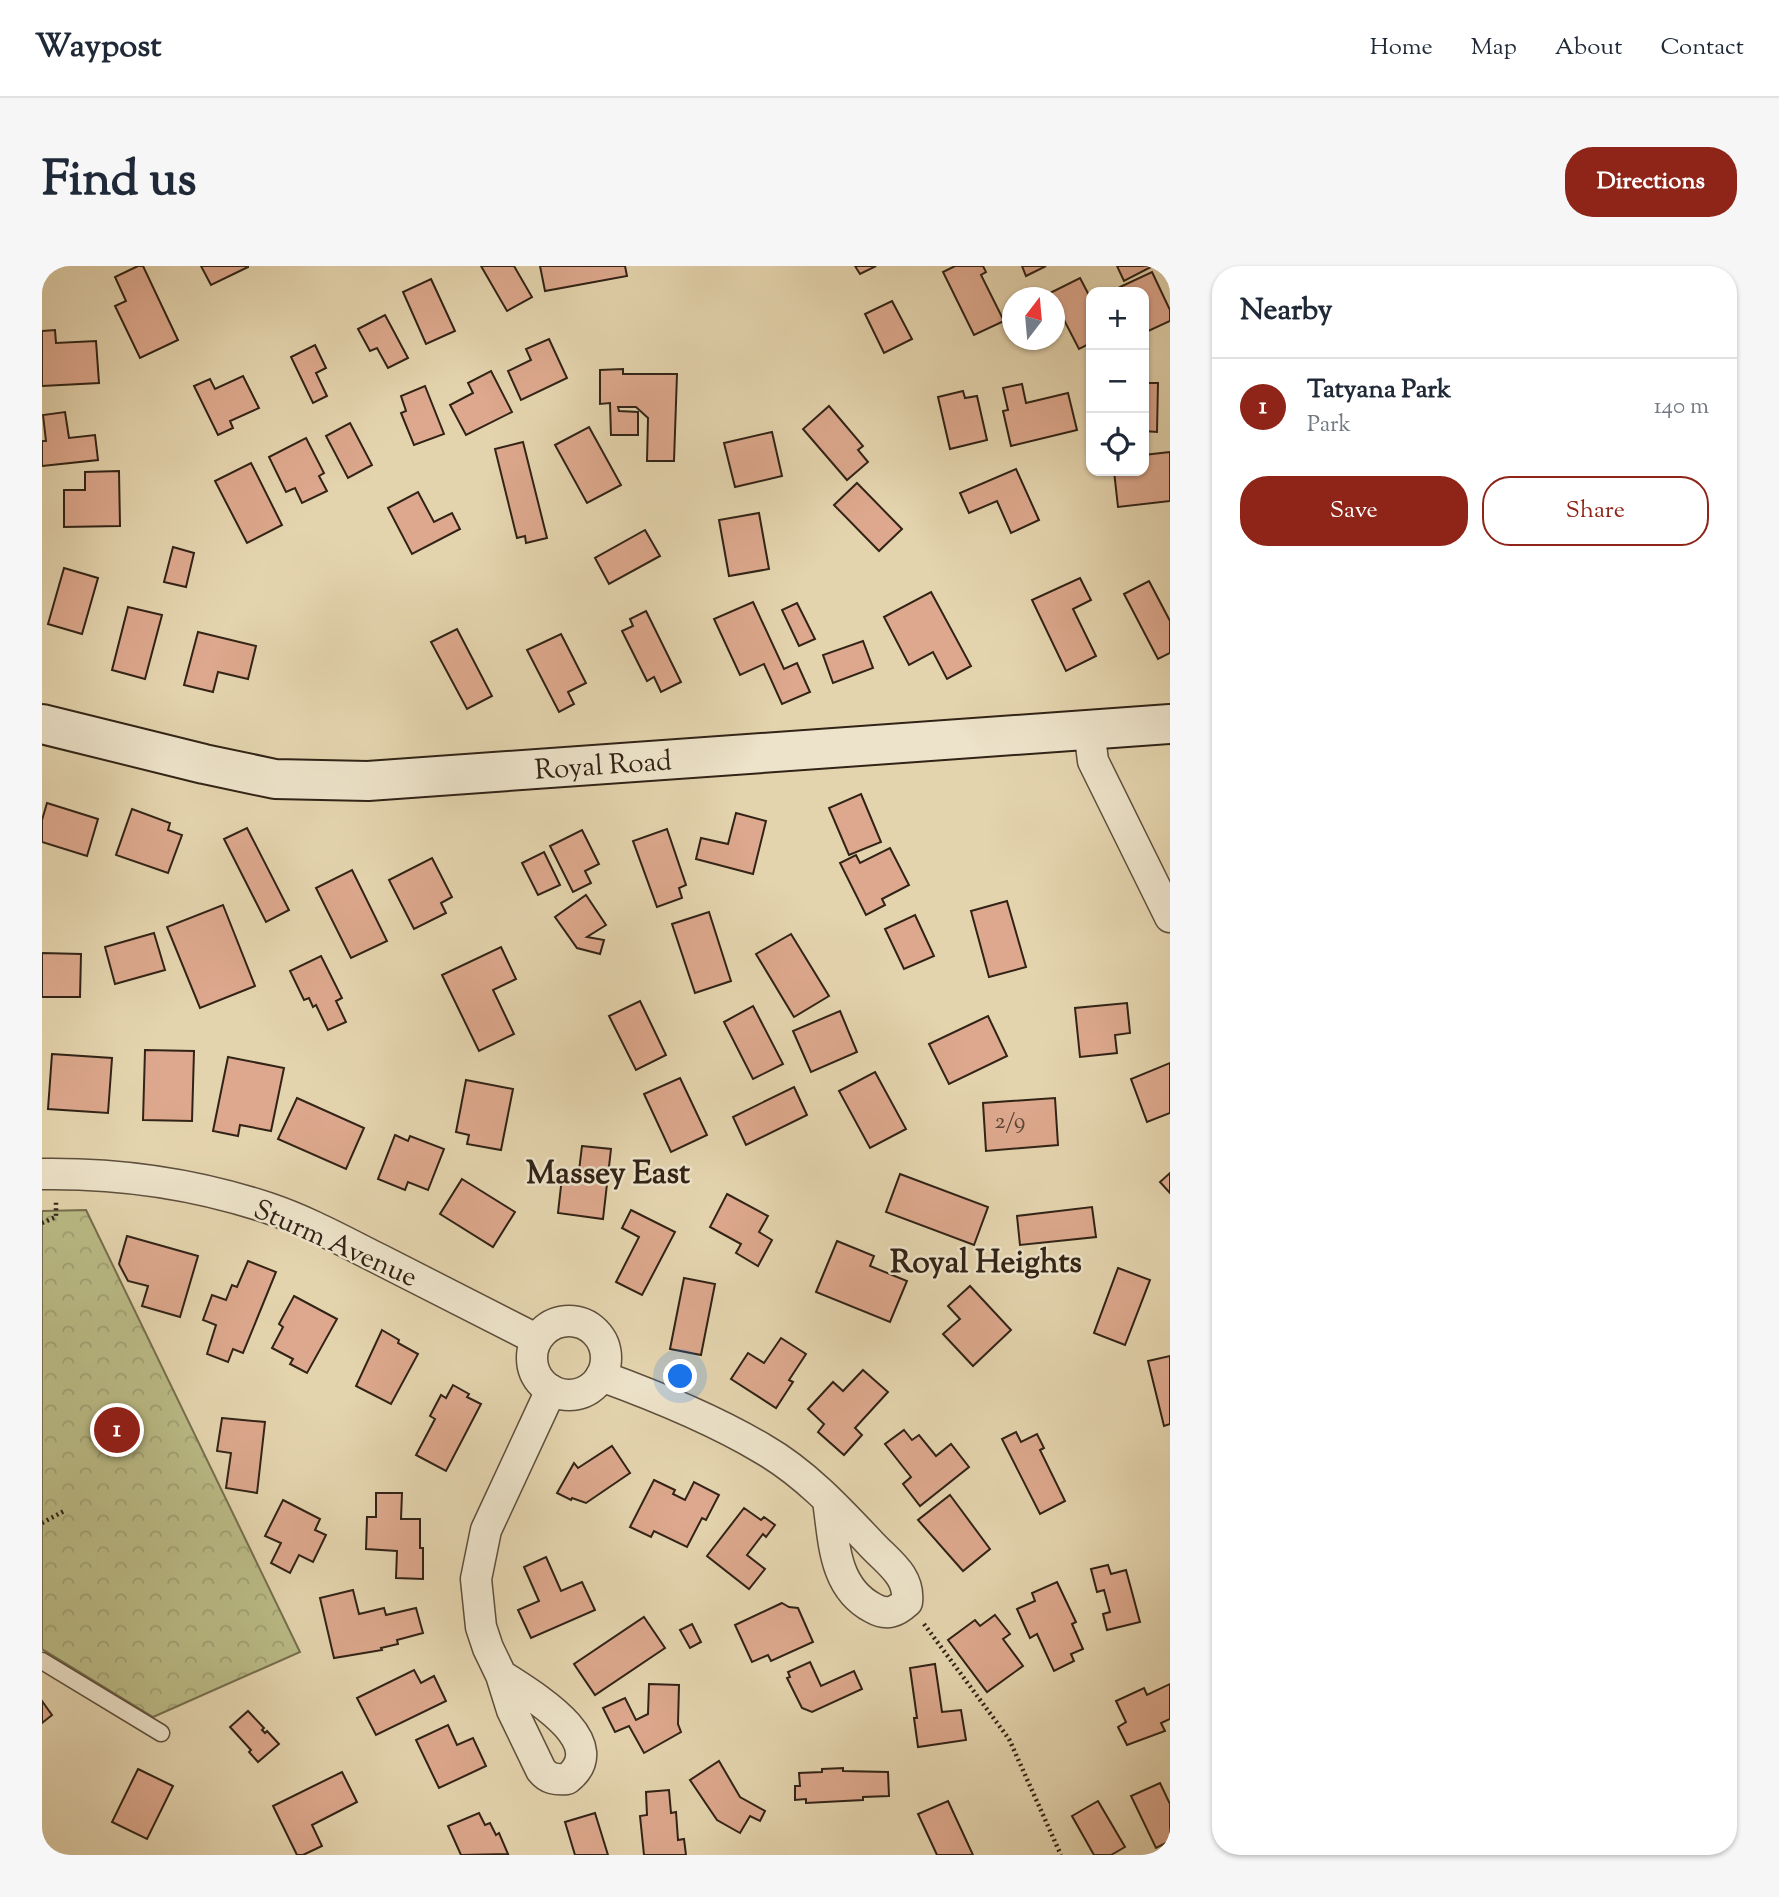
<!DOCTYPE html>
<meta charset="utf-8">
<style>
:root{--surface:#fff;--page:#f6f6f7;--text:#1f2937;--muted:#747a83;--line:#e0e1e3;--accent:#8f2418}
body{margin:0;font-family:"Sorts Mill Goudy",serif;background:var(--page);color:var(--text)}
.controls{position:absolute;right:21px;top:21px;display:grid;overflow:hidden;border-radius:14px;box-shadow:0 2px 5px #0004}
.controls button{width:63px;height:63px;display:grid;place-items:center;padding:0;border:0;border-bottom:2px solid var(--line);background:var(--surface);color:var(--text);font:35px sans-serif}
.compass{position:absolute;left:960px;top:21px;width:63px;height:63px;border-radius:50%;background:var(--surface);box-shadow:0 2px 5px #0004;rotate:16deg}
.you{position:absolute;left:639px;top:1111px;width:24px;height:24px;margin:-18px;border:5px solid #fff;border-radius:50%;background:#1a73e8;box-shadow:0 0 0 10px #1a73e833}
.badge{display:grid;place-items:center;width:46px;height:46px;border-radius:50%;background:var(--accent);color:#fff;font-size:23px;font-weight:700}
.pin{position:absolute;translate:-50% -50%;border:4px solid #fff;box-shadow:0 2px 7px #0006}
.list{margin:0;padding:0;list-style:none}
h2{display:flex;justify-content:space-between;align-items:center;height:91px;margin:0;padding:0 28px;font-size:30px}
h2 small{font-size:23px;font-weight:400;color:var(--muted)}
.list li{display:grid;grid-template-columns:46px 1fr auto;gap:21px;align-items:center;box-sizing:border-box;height:98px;padding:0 28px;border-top:2px solid var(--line)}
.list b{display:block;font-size:26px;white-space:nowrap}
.list p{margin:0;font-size:23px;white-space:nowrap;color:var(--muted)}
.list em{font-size:23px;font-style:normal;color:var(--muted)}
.actions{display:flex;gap:14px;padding:21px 28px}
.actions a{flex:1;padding:16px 0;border:2px solid var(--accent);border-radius:28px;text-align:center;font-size:24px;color:var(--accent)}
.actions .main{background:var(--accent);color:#fff}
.icon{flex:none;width:38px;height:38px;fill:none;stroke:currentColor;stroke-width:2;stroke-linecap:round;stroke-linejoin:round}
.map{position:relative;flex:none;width:1128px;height:1589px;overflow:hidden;border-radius:28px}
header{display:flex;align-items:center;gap:42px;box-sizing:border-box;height:98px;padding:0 35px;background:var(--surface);border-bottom:2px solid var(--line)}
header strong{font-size:33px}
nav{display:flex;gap:38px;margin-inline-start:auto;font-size:24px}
.intro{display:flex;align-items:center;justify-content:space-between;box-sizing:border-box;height:168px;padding:0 42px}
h1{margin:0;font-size:49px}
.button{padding:18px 32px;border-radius:28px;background:var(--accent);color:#fff;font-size:24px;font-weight:700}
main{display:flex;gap:42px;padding:0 42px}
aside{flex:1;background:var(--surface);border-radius:28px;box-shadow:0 2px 5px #0004}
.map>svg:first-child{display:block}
</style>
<header>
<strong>Waypost</strong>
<nav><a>Home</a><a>Map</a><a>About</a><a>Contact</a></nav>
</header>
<div class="intro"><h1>Find us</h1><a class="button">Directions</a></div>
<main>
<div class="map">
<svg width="1128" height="1589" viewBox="0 0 1128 1589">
<defs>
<pattern id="park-crowns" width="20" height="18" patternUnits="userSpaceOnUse" patternTransform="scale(1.75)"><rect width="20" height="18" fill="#babb86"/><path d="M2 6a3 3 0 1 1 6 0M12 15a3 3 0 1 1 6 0" fill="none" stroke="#a0a073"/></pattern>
</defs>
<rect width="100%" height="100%" fill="#e4d4ae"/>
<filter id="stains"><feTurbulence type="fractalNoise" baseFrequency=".00286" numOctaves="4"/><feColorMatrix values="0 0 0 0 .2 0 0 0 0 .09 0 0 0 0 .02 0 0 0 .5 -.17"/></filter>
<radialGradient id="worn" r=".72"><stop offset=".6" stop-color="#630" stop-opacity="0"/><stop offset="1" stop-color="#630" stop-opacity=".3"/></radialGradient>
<polygon fill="url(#park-crowns)" stroke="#766f4e" stroke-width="2" points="44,944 258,1386 111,1451 0,1383 0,945"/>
<g fill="#dda88d" stroke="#312316" stroke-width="2">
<polygon points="96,0 101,0 136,74 98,92 73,40 84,35 73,11"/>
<polygon points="159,0 206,0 206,1 169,19"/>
<polygon points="439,0 472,0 490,31 465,45"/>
<polygon points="498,0 583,0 585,10 503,25"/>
<polygon points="813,0 834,0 818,8"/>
<polygon points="913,0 941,0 944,6 939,9 962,55 932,69 901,6"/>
<polygon points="980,0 1004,0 984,10"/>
<polygon points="1075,0 1108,0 1109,1 1082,15"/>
<polygon points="1110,6 1128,44 1128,55 1102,67 1102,26 1081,26 1078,21"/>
<polygon points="1038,12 1049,33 1049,77 1037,83 1008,27"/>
<polygon points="389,13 413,65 384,78 361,26"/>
<polygon points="850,35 870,73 842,87 823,48"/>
<polygon points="343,49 366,92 346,102 335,82 328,85 316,63"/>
<polygon points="13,64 14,77 54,75 57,117 0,120 0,65"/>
<polygon points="507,73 525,112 479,134 466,105 489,94 484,83"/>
<polygon points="273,79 284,102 274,107 285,130 271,137 249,91"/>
<polygon points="581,103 581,108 635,108 632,195 605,195 606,152 594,141 576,141 577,145 596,146 596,169 569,169 568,137 558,138 558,104"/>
<polygon points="449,105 470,146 424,169 408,139 431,127 426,117"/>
<polygon points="201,110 217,142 188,155 191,162 176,169 152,120 168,113 173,123"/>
<polygon points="1102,117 1116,117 1115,166 1102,165"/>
<polygon points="980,118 984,137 1026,127 1035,164 969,180 961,145 966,144 961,122"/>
<polygon points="383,120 402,168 372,179 359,147 364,145 359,130"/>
<polygon points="921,125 923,132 935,130 945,174 908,183 896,131"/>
<polygon points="787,140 821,180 816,184 826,196 805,214 761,163"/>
<polygon points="23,146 27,172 53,169 56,194 0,200 0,175 4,175 1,149"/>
<polygon points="308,157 330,199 306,212 284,170"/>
<polygon points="547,161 579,219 545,237 513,179"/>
<polygon points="730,166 740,210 693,221 682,177"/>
<polygon points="264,172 282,207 277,210 285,225 260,237 253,222 244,226 227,191"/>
<polygon points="481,176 505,272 484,277 483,270 475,272 453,183"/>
<polygon points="1128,186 1128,235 1076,241 1072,205 1102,205 1102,189"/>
<polygon points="209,197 240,259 205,277 173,215"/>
<polygon points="974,203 997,254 969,267 955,235 927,247 918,227"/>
<polygon points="77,205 78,260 22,261 22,224 43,224 43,206"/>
<polygon points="815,217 860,263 837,285 792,239"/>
<polygon points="376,226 392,256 410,247 418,263 370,288 346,242"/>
<polygon points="717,247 727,303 687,310 677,254"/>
<polygon points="603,264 618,290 567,318 553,292"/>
<polygon points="131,281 152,287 144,321 122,316"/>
<polygon points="22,302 56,312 40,368 6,358"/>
<polygon points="1038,312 1049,334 1031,343 1054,390 1024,405 990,334"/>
<polygon points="1107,315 1128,355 1128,387 1116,393 1082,328"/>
<polygon points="889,326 929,400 905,413 891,386 867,399 842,351"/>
<polygon points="711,336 742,403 755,397 768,426 740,438 722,398 698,409 672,353"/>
<polygon points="755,337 773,373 757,380 740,344"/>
<polygon points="86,341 120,349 103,413 70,404"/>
<polygon points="604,345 639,416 619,426 612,411 605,415 580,365 591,360 588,353"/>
<polygon points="415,363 450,430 425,443 389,376"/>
<polygon points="156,366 214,380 206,413 176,406 171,426 142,419"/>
<polygon points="519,368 544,417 526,426 532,438 517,446 485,384"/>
<polygon points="821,375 831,402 791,417 781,389"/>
<polygon points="819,528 839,576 807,589 787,542"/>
<polygon points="5,537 56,553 45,590 0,576 0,554"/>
<polygon points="90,543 128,557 126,564 140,569 126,607 74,589"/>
<polygon points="694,547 724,555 711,608 654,593 659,572 686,578"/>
<polygon points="205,562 247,644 224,656 182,573"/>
<polygon points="625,563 644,619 637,622 640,632 615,641 591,575"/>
<polygon points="540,564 557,598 543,605 549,617 531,626 508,580"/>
<polygon points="848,582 867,619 840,633 843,639 824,649 798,597 814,589 818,597"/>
<polygon points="502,586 518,619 496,629 480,597"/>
<polygon points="390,592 410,631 399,637 404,647 372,663 347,614"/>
<polygon points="310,604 345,675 309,692 274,622"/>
<polygon points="544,629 564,659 545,671 562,674 558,688 535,682 513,651"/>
<polygon points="965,635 984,701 947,711 929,645"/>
<polygon points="181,639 213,720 158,742 125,661"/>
<polygon points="667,646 689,715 653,727 630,658"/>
<polygon points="873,649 892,690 862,703 843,663"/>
<polygon points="112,667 123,704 73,718 63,681"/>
<polygon points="749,668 787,730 752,751 714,688"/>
<polygon points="459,681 474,713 451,724 472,768 437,785 400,709"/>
<polygon points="0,687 39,688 38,731 0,731"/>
<polygon points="279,690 300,732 294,735 304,756 286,764 274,739 271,741 267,732 262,734 248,705"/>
<polygon points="598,735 624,789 594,804 567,750"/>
<polygon points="1085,737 1088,767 1073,769 1075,787 1038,791 1033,742"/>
<polygon points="711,740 741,798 711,813 682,756"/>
<polygon points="798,745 815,786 769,806 751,765"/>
<polygon points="946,750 965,790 907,818 887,778"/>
<polygon points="103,784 152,785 150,855 101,854"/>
<polygon points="10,788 70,792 66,847 6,843"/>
<polygon points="186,791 242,802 229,865 198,859 196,870 171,865"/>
<polygon points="1128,797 1128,847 1105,856 1089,813"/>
<polygon points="833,806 864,863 828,882 797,825"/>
<polygon points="638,812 665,869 629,886 602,828"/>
<polygon points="424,814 471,823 459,884 425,878 427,869 414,866"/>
<polygon points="752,821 765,849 704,879 691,851"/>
<polygon points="255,832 322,862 304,903 236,873"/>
<polygon points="1013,832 1016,879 944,885 941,837"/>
<polygon points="353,869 366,875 368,870 402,883 386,924 366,916 363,924 336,913"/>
<polygon points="540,880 569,883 561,953 516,947 520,911 536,913"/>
<polygon points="1128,907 1128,927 1118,916"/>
<polygon points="858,908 946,941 932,979 844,946"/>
<polygon points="420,913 473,946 451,981 398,948"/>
<polygon points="685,928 726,950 717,966 730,974 716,1000 694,987 699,978 668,961"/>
<polygon points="1050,941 1054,971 978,979 975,950"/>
<polygon points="589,944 633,966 600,1029 574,1016 597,971 580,962"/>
<polygon points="85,970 156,990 138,1051 100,1040 106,1020 86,1015 77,998"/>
<polygon points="795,975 832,990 828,1000 865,1015 848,1056 774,1026"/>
<polygon points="206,995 234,1006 201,1087 191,1083 186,1096 165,1088 174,1059 161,1054 170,1029 184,1034 190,1019 195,1021"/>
<polygon points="1076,1002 1108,1014 1083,1079 1052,1067"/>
<polygon points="642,1012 673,1018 659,1089 628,1083"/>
<polygon points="928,1020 969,1064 931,1100 901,1068 918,1053 906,1040"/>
<polygon points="252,1030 295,1053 265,1107 248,1098 251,1093 230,1082 241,1061 237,1058"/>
<polygon points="340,1064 357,1074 356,1077 376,1088 349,1138 314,1120"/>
<polygon points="739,1072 764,1088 747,1114 751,1116 734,1142 689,1113 706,1087 722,1097"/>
<polygon points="1128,1090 1128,1158 1122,1160 1106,1095"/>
<polygon points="821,1104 846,1126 813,1162 820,1169 802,1189 776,1166 782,1158 766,1143 791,1116 801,1125"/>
<polygon points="411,1119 427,1128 425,1131 439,1138 404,1205 374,1189 393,1153 388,1150 399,1129 404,1132"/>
<polygon points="180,1152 223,1156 215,1227 184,1222 189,1187 175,1185"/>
<polygon points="862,1164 870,1174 877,1169 894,1190 909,1178 927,1201 878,1240 861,1218 869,1211 843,1178"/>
<polygon points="974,1166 979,1176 995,1168 1002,1182 998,1184 1023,1235 998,1248 960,1173"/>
<polygon points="570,1180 588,1207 544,1237 530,1232 529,1234 515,1227 532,1197 536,1202"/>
<polygon points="612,1214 633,1224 631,1228 643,1234 652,1216 677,1229 664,1254 660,1252 645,1281 612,1265 609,1271 588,1261"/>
<polygon points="334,1227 360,1227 359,1253 378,1253 378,1282 381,1282 381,1313 354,1312 355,1285 324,1283 325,1251 334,1251"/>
<polygon points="908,1229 948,1283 921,1305 876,1254"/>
<polygon points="241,1234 278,1253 273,1264 284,1269 271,1296 257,1289 248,1307 229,1297 239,1277 223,1270"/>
<polygon points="702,1242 719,1254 722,1251 733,1259 724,1271 721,1268 705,1289 723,1303 707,1323 665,1290"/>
<polygon points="504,1291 519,1325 540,1316 553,1344 489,1372 476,1344 497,1335 482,1301"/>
<polygon points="1066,1299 1069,1308 1084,1304 1098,1356 1065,1364 1061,1348 1068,1346 1062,1324 1055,1326 1049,1303"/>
<polygon points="1015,1316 1034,1356 1030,1358 1041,1383 1029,1388 1032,1395 1012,1405 995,1368 988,1372 975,1343 993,1335 990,1327"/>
<polygon points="311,1324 317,1348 342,1342 344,1349 374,1342 381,1367 355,1374 356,1378 339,1382 340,1384 292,1392 278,1332"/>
<polygon points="740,1337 747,1341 756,1342 771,1376 729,1395 726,1389 710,1396 693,1359"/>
<polygon points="953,1349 968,1368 961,1373 981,1400 945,1426 906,1374 933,1354 938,1360"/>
<polygon points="602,1351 623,1382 553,1429 532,1398"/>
<polygon points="650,1358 659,1376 648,1382 638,1364"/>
<polygon points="768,1396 779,1420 812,1405 820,1423 770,1446 760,1442 745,1412 748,1411 746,1406"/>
<polygon points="893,1398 900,1446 919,1444 924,1474 876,1481 872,1452 875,1452 868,1402"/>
<polygon points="372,1404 379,1417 392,1410 404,1435 334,1469 315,1432"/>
<polygon points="607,1418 637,1419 636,1458 639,1466 602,1487 587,1460 573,1466 561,1442 583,1432 594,1454 606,1448"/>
<polygon points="1128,1418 1128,1453 1119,1457 1123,1465 1085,1479 1076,1461 1084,1456 1074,1435 1102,1422 1105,1429"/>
<polygon points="0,1435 10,1449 0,1457"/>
<polygon points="206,1445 222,1462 220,1464 223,1467 225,1465 237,1478 216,1496 207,1486 209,1484 188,1461"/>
<polygon points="406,1459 415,1479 431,1472 444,1500 397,1522 374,1474"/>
<polygon points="677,1495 698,1531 723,1545 718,1555 708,1550 698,1567 675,1554 648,1514"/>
<polygon points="801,1502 801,1505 846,1506 847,1530 821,1531 821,1534 764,1537 764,1533 753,1534 753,1520 758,1520 757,1507 780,1506 780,1503"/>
<polygon points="96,1503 131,1520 105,1573 70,1556"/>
<polygon points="300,1506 315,1536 270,1559 280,1580 261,1589 255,1589 231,1540"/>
<polygon points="1118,1517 1128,1538 1128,1575 1114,1582 1089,1530"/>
<polygon points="627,1524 629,1547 634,1546 636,1574 642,1573 644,1589 602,1589 598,1550 605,1549 604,1526"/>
<polygon points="906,1535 931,1589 895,1589 876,1548"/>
<polygon points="1056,1535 1083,1581 1069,1589 1052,1589 1030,1550"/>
<polygon points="437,1547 443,1559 448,1557 454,1569 457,1567 466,1588 419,1589 406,1560"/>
<polygon points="553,1547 566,1589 533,1589 523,1556"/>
</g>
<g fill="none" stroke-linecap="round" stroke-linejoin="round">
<g stroke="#5e4f3c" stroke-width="19">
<polyline id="lane" points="0,1395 119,1467"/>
</g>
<g stroke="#5e4f3c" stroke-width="33">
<g id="street">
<polyline points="1047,463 1051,495 1128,651"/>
<path d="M0,908C75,907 154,918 226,942C265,955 301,975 337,993C390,1020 442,1047 494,1073"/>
<circle cx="527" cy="1092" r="37"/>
<path d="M559,1110C614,1130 671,1153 721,1183C763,1207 798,1245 830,1279C847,1297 868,1310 865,1336C854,1346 845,1350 831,1342C791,1321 792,1274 786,1235"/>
<path d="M459,1409C486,1427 573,1476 525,1513C514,1514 506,1513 499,1504L470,1444L459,1409L446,1382L439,1361L434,1313L444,1264L509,1124"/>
</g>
</g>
<g stroke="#312316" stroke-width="42">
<polyline id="secondary" points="0,458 162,498 233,513 326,515 1128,458"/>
</g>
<g stroke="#312316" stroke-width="4.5" stroke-dasharray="2 3.5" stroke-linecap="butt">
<polyline points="0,957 14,951 14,936"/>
<polyline points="0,1257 22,1245"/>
<polyline points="882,1358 967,1473 1019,1589"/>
</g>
<use href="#lane" stroke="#ede3ca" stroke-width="16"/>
<use href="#street" stroke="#ede3ca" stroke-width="30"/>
<use href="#secondary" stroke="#ede3ca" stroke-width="38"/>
</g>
<g text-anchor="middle" stroke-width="5" stroke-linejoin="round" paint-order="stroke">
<g font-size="24" fill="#5c4434">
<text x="968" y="862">2/9</text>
</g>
<g font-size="28" fill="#312316" stroke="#ede3ca">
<text transform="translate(561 498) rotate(-4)" y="10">Royal Road</text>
<text transform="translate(294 976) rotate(24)" y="10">Sturm Avenue</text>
</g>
<g font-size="32" font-weight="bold" fill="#312316" stroke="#ede3ca">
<text x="566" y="917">Massey East</text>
<text x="944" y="1006">Royal Heights</text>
</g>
</g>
<rect width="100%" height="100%" filter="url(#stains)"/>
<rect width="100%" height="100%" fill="url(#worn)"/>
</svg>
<div class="controls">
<button>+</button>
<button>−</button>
<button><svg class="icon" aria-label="locate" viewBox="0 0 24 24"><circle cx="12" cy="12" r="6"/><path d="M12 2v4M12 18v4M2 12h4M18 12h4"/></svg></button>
</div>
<svg class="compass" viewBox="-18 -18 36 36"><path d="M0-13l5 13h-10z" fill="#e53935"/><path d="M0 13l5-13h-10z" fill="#747a83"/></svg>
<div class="you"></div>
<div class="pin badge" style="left:75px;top:1164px">1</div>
</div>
<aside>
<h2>Nearby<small></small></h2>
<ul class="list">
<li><span class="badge">1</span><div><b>Tatyana Park</b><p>Park</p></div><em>140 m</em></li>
</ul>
<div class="actions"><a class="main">Save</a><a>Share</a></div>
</aside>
</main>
